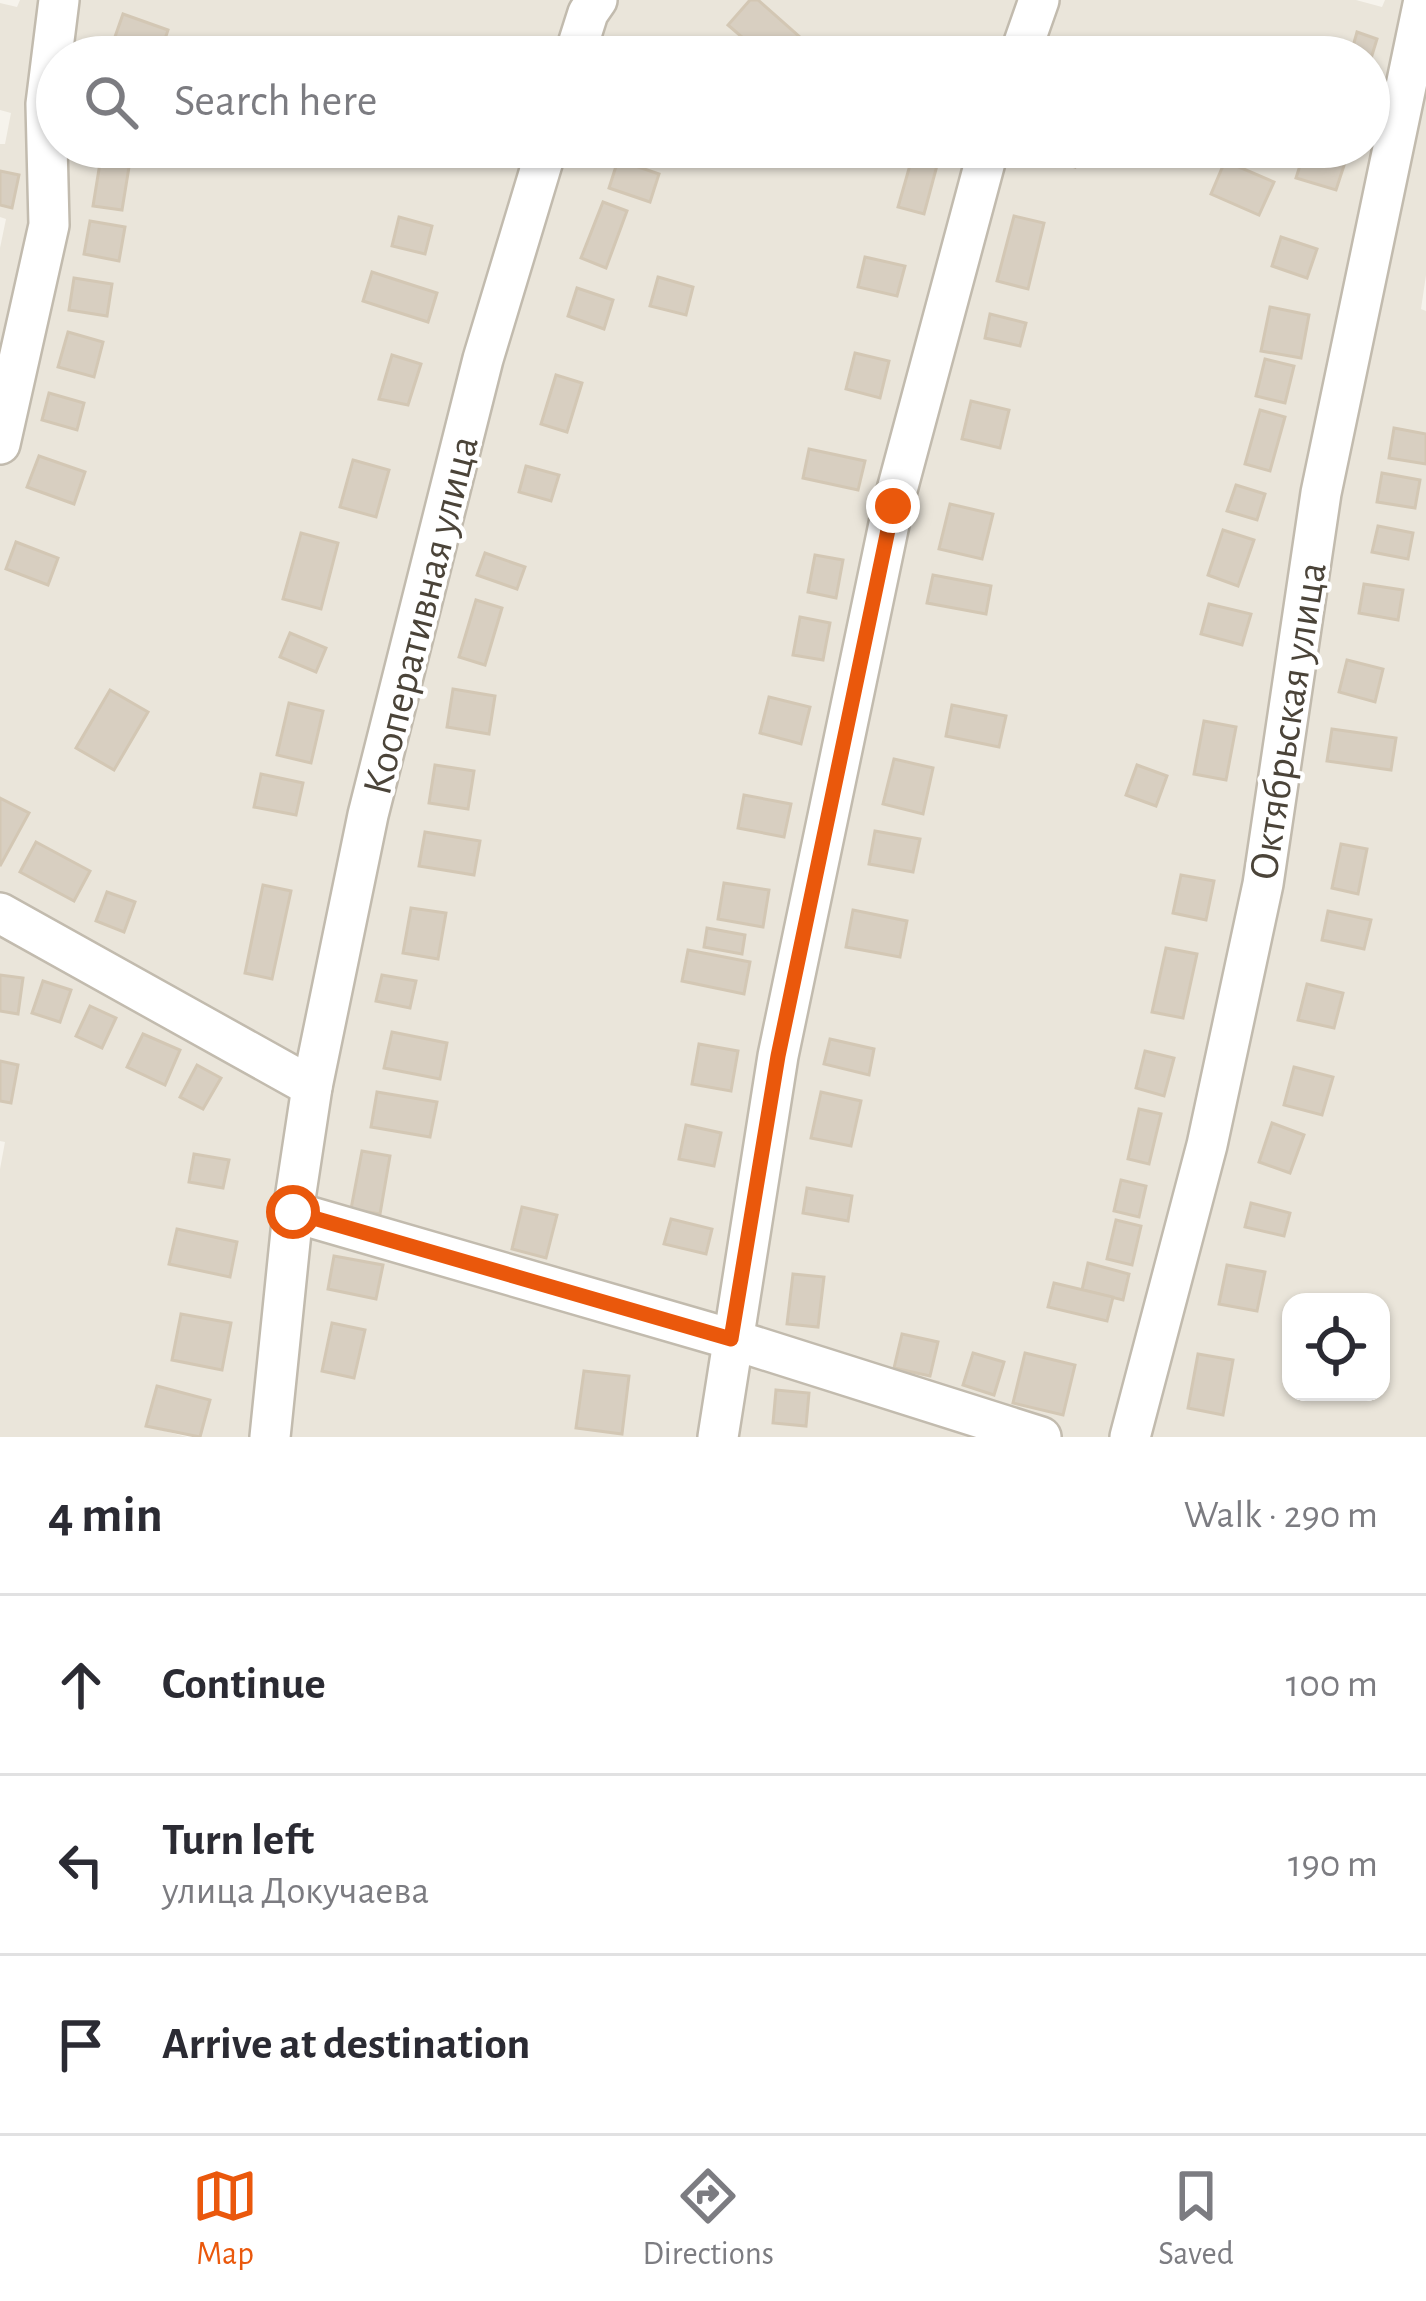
<!DOCTYPE html>
<meta charset="utf-8">
<style>
:root{--surface:#fff;--page:#f7f7f7;--text:#2b2b33;--muted:#7c7c81;--line:#e1e1e2;--accent:#ea580c}
body{margin:0;font-family:"Alegreya Sans",sans-serif;background:var(--page);color:var(--text)}
.controls{position:absolute;right:36px;bottom:36px;display:grid;overflow:hidden;border-radius:24px;box-shadow:0 3px 9px #0004}
.controls button{width:108px;height:108px;display:grid;place-items:center;padding:0;border:0;border-bottom:3px solid var(--line);background:var(--surface);color:var(--text);font:60px sans-serif}
.stop{position:absolute;width:36px;height:36px;margin:-27px;border:9px solid #ea580c;border-radius:50%;background:#fff}
.stop.end{background:#ea580c;border-color:#fff;box-shadow:0 3px 12px #0008}
.list{margin:0;padding:0;list-style:none}
h2{display:flex;justify-content:space-between;align-items:center;height:156px;margin:0;padding:0 48px;font-size:51px}
h2 small{font-size:39px;font-weight:400;color:var(--muted)}
.list li{display:grid;grid-template-columns:78px 1fr auto;gap:36px;align-items:center;box-sizing:border-box;height:180px;padding:0 48px;border-top:3px solid var(--line)}
.list b{display:block;font-size:45px;white-space:nowrap}
.list p{margin:0;font-size:39px;white-space:nowrap;color:var(--muted)}
.list em{font-size:39px;font-style:normal;color:var(--muted)}
.icon{flex:none;width:66px;height:66px;fill:none;stroke:currentColor;stroke-width:2;stroke-linecap:round;stroke-linejoin:round}
.map{position:relative;flex:none;width:1426px;height:1437px;overflow:hidden}
.search{position:absolute;background:var(--surface);box-shadow:0 3px 9px #0004;left:36px;right:36px;top:36px;height:132px;display:flex;align-items:center;gap:30px;box-sizing:border-box;padding:0 42px;border-radius:66px;color:var(--muted);font-size:45px}
.sheet{height:696px;background:var(--surface)}
nav{display:flex;justify-content:space-around;align-items:center;box-sizing:border-box;height:168px;border-top:3px solid var(--line);background:var(--surface);font-size:33px;color:var(--muted)}
nav a{display:grid;justify-items:center;gap:6px}
nav .on{color:var(--accent)}
.map>svg:first-child{display:block}
</style>
<div class="map">
<svg width="1426" height="1437" viewBox="0 0 1426 1437">
<rect width="100%" height="100%" fill="#f6f3ec"/>
<path fill="#eae5da" fill-rule="evenodd" d="M20,0H750L765,57H159L168,30L123,14L110,50L127,57H57V147H625L671,164L678,147H1031L1030,151L1075,166L1082,147H1305L1296,177L1336,190L1350,147H1369V65L1377,38L1358,33L1350,57H925L903,50L899,57H786L801,39L758,0H1356L1382,7L1385,0H1426V275L1421,309L1426,311V434L1394,428L1389,457L1426,464V1437H200L210,1400L157,1386L146,1426L187,1437H0V1169L5,1142L0,1141V1101L17,1065L0,1061V1011L18,1013L0,975V866L28,814L0,798V248L6,219L0,217V205L12,207L19,176L0,171V144H5L11,113L0,110V3L17,7ZM914,151L938,157L924,214L899,206ZM1270,307L1309,315L1300,358L1261,350ZM971,401L1009,410L1000,448L962,439ZM353,460L388,470L376,516L340,506ZM950,504L992,514L982,559L939,548ZM1224,530L1253,540L1237,586L1208,575ZM302,534L338,544L320,609L284,598ZM933,575L991,587L986,614L928,603ZM111,690L148,713L114,770L77,748ZM453,690L495,696L489,734L447,727ZM289,703L322,711L310,762L277,755ZM952,706L1005,716L999,746L946,736ZM1332,729L1396,739L1391,770L1328,761ZM894,760L933,768L922,814L884,804ZM745,795L790,803L783,837L738,827ZM876,831L919,839L913,872L870,864ZM425,832L479,841L474,874L419,866ZM724,884L769,891L763,927L718,919ZM854,910L907,921L899,957L847,947ZM688,950L750,962L744,993L682,981ZM392,1032L446,1043L440,1079L384,1068ZM143,1034L180,1050L165,1084L128,1067ZM700,1044L737,1051L731,1090L692,1083ZM1294,1067L1333,1077L1323,1114L1284,1105ZM377,1092L436,1102L430,1136L372,1127ZM362,1151L390,1156L380,1214L352,1209ZM335,1256L383,1266L376,1299L329,1290ZM1088,1264L1129,1274L1123,1299L1113,1297L1106,1321L1049,1307L1055,1283L1082,1289ZM1227,1265L1264,1272L1257,1311L1220,1303ZM1291,1302H1381V1392H1291ZM181,1315L230,1324L221,1369L172,1360ZM333,1324L364,1331L354,1377L322,1370ZM1198,1354L1233,1361L1223,1414L1188,1408ZM584,1371L629,1377L622,1434L577,1428Z"/>
<g fill="#d8cfc1" stroke="#d3c7b4" stroke-width="3">
<polygon points="750,0 758,0 802,39 786,57 765,57 728,25"/>
<polygon points="123,14 168,30 159,57 127,57 110,51"/>
<polygon points="1357,32 1377,39 1369,65 1369,57 1350,57"/>
<polygon points="625,147 678,147 672,164"/>
<polygon points="1031,147 1082,147 1075,167 1029,151"/>
<polygon points="1306,147 1350,147 1336,190 1296,178"/>
<polygon points="914,151 939,158 924,214 898,207"/>
<polygon points="618,160 659,174 650,202 609,188"/>
<polygon points="1225,161 1274,182 1259,215 1211,194"/>
<polygon points="100,163 129,167 122,210 93,206"/>
<polygon points="0,171 19,175 12,208 0,205"/>
<polygon points="603,202 627,211 606,268 581,258"/>
<polygon points="1014,216 1044,223 1028,289 997,281"/>
<polygon points="399,217 432,226 425,254 392,246"/>
<polygon points="90,221 125,227 119,261 84,254"/>
<polygon points="1281,237 1317,249 1307,278 1272,266"/>
<polygon points="865,257 905,266 897,296 858,287"/>
<polygon points="372,272 437,293 428,322 363,301"/>
<polygon points="658,277 693,287 686,315 650,306"/>
<polygon points="74,278 112,284 107,316 69,310"/>
<polygon points="577,288 613,300 604,329 568,316"/>
<polygon points="1270,307 1309,315 1301,358 1261,351"/>
<polygon points="990,314 1026,323 1020,346 985,338"/>
<polygon points="68,332 103,342 94,377 58,367"/>
<polygon points="855,353 889,361 880,398 846,389"/>
<polygon points="392,355 421,364 408,405 379,399"/>
<polygon points="1265,359 1294,366 1285,403 1256,396"/>
<polygon points="556,375 582,383 567,432 541,424"/>
<polygon points="49,393 84,403 77,430 42,420"/>
<polygon points="971,401 1009,410 1000,448 962,439"/>
<polygon points="1260,410 1285,417 1270,471 1245,464"/>
<polygon points="1394,428 1426,434 1426,464 1389,458"/>
<polygon points="809,449 865,461 858,490 803,478"/>
<polygon points="39,456 85,472 74,504 27,487"/>
<polygon points="353,460 389,470 376,517 340,507"/>
<polygon points="526,466 559,475 551,501 519,492"/>
<polygon points="1382,473 1420,480 1415,508 1377,502"/>
<polygon points="1236,485 1265,494 1257,520 1227,511"/>
<polygon points="950,504 993,514 982,559 939,549"/>
<polygon points="1378,526 1413,533 1408,559 1372,552"/>
<polygon points="1223,530 1254,540 1238,586 1208,575"/>
<polygon points="301,533 338,543 321,609 283,599"/>
<polygon points="16,542 58,558 48,585 6,569"/>
<polygon points="485,553 525,567 517,589 477,575"/>
<polygon points="815,555 843,560 836,598 808,592"/>
<polygon points="933,575 991,586 986,614 927,603"/>
<polygon points="1364,584 1403,590 1398,620 1359,613"/>
<polygon points="476,600 502,608 485,665 459,657"/>
<polygon points="1209,604 1251,614 1242,645 1201,634"/>
<polygon points="800,617 830,623 823,660 793,655"/>
<polygon points="290,633 326,648 316,672 280,657"/>
<polygon points="1347,660 1383,669 1375,702 1339,692"/>
<polygon points="453,689 495,696 489,734 447,727"/>
<polygon points="110,690 148,712 114,770 76,748"/>
<polygon points="769,697 810,707 801,744 760,733"/>
<polygon points="289,703 323,711 311,763 277,755"/>
<polygon points="952,705 1006,716 999,747 946,736"/>
<polygon points="1204,721 1236,727 1226,780 1194,774"/>
<polygon points="1332,729 1396,738 1391,770 1327,761"/>
<polygon points="894,759 933,768 923,814 883,804"/>
<polygon points="435,765 474,771 468,809 429,803"/>
<polygon points="1137,765 1167,776 1156,806 1126,795"/>
<polygon points="261,774 303,783 296,815 254,807"/>
<polygon points="744,795 791,804 784,837 738,828"/>
<polygon points="0,798 29,813 0,866"/>
<polygon points="875,831 920,839 913,872 869,864"/>
<polygon points="425,832 480,841 474,875 419,866"/>
<polygon points="36,842 90,871 74,901 20,872"/>
<polygon points="1341,844 1367,849 1358,894 1332,888"/>
<polygon points="1181,875 1214,881 1206,920 1173,913"/>
<polygon points="724,883 769,890 763,927 718,919"/>
<polygon points="263,885 291,891 272,979 245,973"/>
<polygon points="107,892 135,902 124,932 96,921"/>
<polygon points="411,908 446,913 438,959 403,953"/>
<polygon points="853,910 907,921 900,957 846,947"/>
<polygon points="1328,911 1371,920 1364,949 1322,940"/>
<polygon points="707,928 745,935 742,954 704,947"/>
<polygon points="1166,948 1197,954 1183,1018 1152,1012"/>
<polygon points="688,950 750,962 744,994 682,981"/>
<polygon points="0,975 23,978 18,1014 0,1011"/>
<polygon points="382,975 416,981 410,1008 376,1001"/>
<polygon points="43,981 71,990 60,1022 32,1013"/>
<polygon points="1307,984 1343,993 1334,1028 1298,1020"/>
<polygon points="90,1006 116,1018 102,1048 76,1036"/>
<polygon points="392,1032 447,1043 440,1079 384,1068"/>
<polygon points="143,1034 180,1050 165,1085 127,1067"/>
<polygon points="830,1039 874,1049 869,1075 824,1064"/>
<polygon points="699,1044 738,1051 731,1091 692,1084"/>
<polygon points="1145,1051 1174,1058 1164,1096 1136,1088"/>
<polygon points="0,1061 18,1065 11,1103 0,1101"/>
<polygon points="197,1065 221,1078 203,1109 180,1097"/>
<polygon points="1294,1067 1333,1077 1322,1115 1284,1105"/>
<polygon points="377,1092 437,1102 430,1137 371,1127"/>
<polygon points="821,1092 861,1101 851,1146 811,1138"/>
<polygon points="1139,1109 1161,1114 1149,1164 1128,1159"/>
<polygon points="1272,1123 1304,1135 1290,1173 1259,1162"/>
<polygon points="686,1125 721,1133 714,1166 679,1159"/>
<polygon points="362,1151 390,1156 380,1214 351,1209"/>
<polygon points="194,1154 229,1160 223,1188 189,1182"/>
<polygon points="1121,1180 1146,1186 1139,1217 1114,1211"/>
<polygon points="807,1188 852,1196 848,1221 803,1213"/>
<polygon points="1251,1203 1290,1213 1284,1236 1245,1227"/>
<polygon points="522,1207 557,1215 546,1258 512,1249"/>
<polygon points="671,1219 712,1229 706,1254 664,1244"/>
<polygon points="1116,1220 1141,1226 1132,1265 1107,1259"/>
<polygon points="177,1229 237,1242 230,1277 169,1264"/>
<polygon points="334,1256 383,1265 376,1299 328,1289"/>
<polygon points="1088,1263 1129,1274 1123,1300 1082,1290"/>
<polygon points="1227,1265 1265,1272 1257,1311 1219,1304"/>
<polygon points="793,1274 824,1277 818,1327 787,1324"/>
<polygon points="1054,1283 1113,1297 1107,1321 1048,1307"/>
<polygon points="181,1314 231,1323 222,1370 172,1360"/>
<polygon points="332,1323 365,1330 354,1378 322,1371"/>
<polygon points="902,1334 938,1342 930,1376 894,1368"/>
<polygon points="973,1353 1004,1362 994,1395 963,1385"/>
<polygon points="1025,1353 1075,1365 1063,1415 1013,1403"/>
<polygon points="1198,1354 1233,1360 1223,1415 1188,1408"/>
<polygon points="584,1371 629,1376 622,1434 576,1428"/>
<polygon points="157,1386 210,1400 200,1437 146,1426"/>
<polygon points="776,1390 809,1393 806,1426 773,1423"/>
</g>
<g fill="none" stroke-linecap="round" stroke-linejoin="round">
<g stroke="#c2bbae" stroke-width="44">
<g id="minor">
<polyline points="574,57 588,13 597,0"/>
<polyline points="1019,57 1039,0"/>
<polyline points="0,444 49,225 46,104 59,0"/>
<polyline points="0,913 312,1087"/>
<polyline points="293,1212 731,1339 1041,1437"/>
<polyline points="270,1437 293,1212 312,1087 368,815 483,359 547,147"/>
<polyline points="718,1437 778,1056 893,505 989,147"/>
<polyline points="1130,1437 1207,1145 1263,884 1321,493 1424,0"/>
</g>
</g>
<use href="#minor" stroke="#fff" stroke-width="39"/>
</g>
<g fill="none" stroke-linecap="round" stroke-linejoin="round">
<polyline stroke="#ea580c" stroke-width="15" points="293,1212 731,1339 778,1056 893,506"/>
</g>
<g text-anchor="middle" stroke-width="9" stroke-linejoin="round" paint-order="stroke">
<g font-size="42" fill="#4b4439" stroke="#fff">
<text transform="translate(419 615) rotate(-76)" y="15">Кооперативная улица</text>
<text transform="translate(1286 721) rotate(-81)" y="15">Октябрьская улица</text>
</g>
</g>
</svg>
<div class="controls">
<button><svg class="icon" aria-label="locate" viewBox="0 0 24 24"><circle cx="12" cy="12" r="6"/><path d="M12 2v4M12 18v4M2 12h4M18 12h4"/></svg></button>
</div>
<div class="stop" style="left:293px;top:1212px"></div>
<div class="stop end" style="left:893px;top:506px"></div>
<div class="search"><svg class="icon" aria-label="search" viewBox="0 0 24 24"><circle cx="10" cy="10" r="6"/><path d="M15 15l6 6"/></svg>Search here</div>
</div>
<section class="sheet">
<h2>4 min<small>Walk · 290 m</small></h2>
<ul class="list">
<li><svg class="icon" aria-label="ahead" viewBox="0 0 24 24"><path d="M12 20V5M6 11l6-6 6 6"/></svg><div><b>Continue</b></div><em>100 m</em></li>
<li><svg class="icon" aria-label="left" viewBox="0 0 24 24"><path d="M17 20v-9H6M10 6l-5 5 5 5"/></svg><div><b>Turn left</b><p>улица Докучаева</p></div><em>190 m</em></li>
<li><svg class="icon" aria-label="arrive" viewBox="0 0 24 24"><path d="M6 21V4h12l-3 4 3 4H6"/></svg><div><b>Arrive at destination</b></div></li>
</ul>
</section>
<nav>
<a class="on"><svg class="icon" aria-label="map" viewBox="0 0 24 24"><path d="M3 6l6-2 6 2 6-2v14l-6 2-6-2-6 2zM9 4v14M15 6v14"/></svg>Map</a>
<a><svg class="icon" aria-label="directions" viewBox="0 0 24 24"><path d="M12 3l9 9-9 9-9-9zM9 14v-3h6M13 9l2 2-2 2"/></svg>Directions</a>
<a><svg class="icon" aria-label="saved" viewBox="0 0 24 24"><path d="M7 4h10v16l-5-4-5 4z"/></svg>Saved</a>
</nav>
